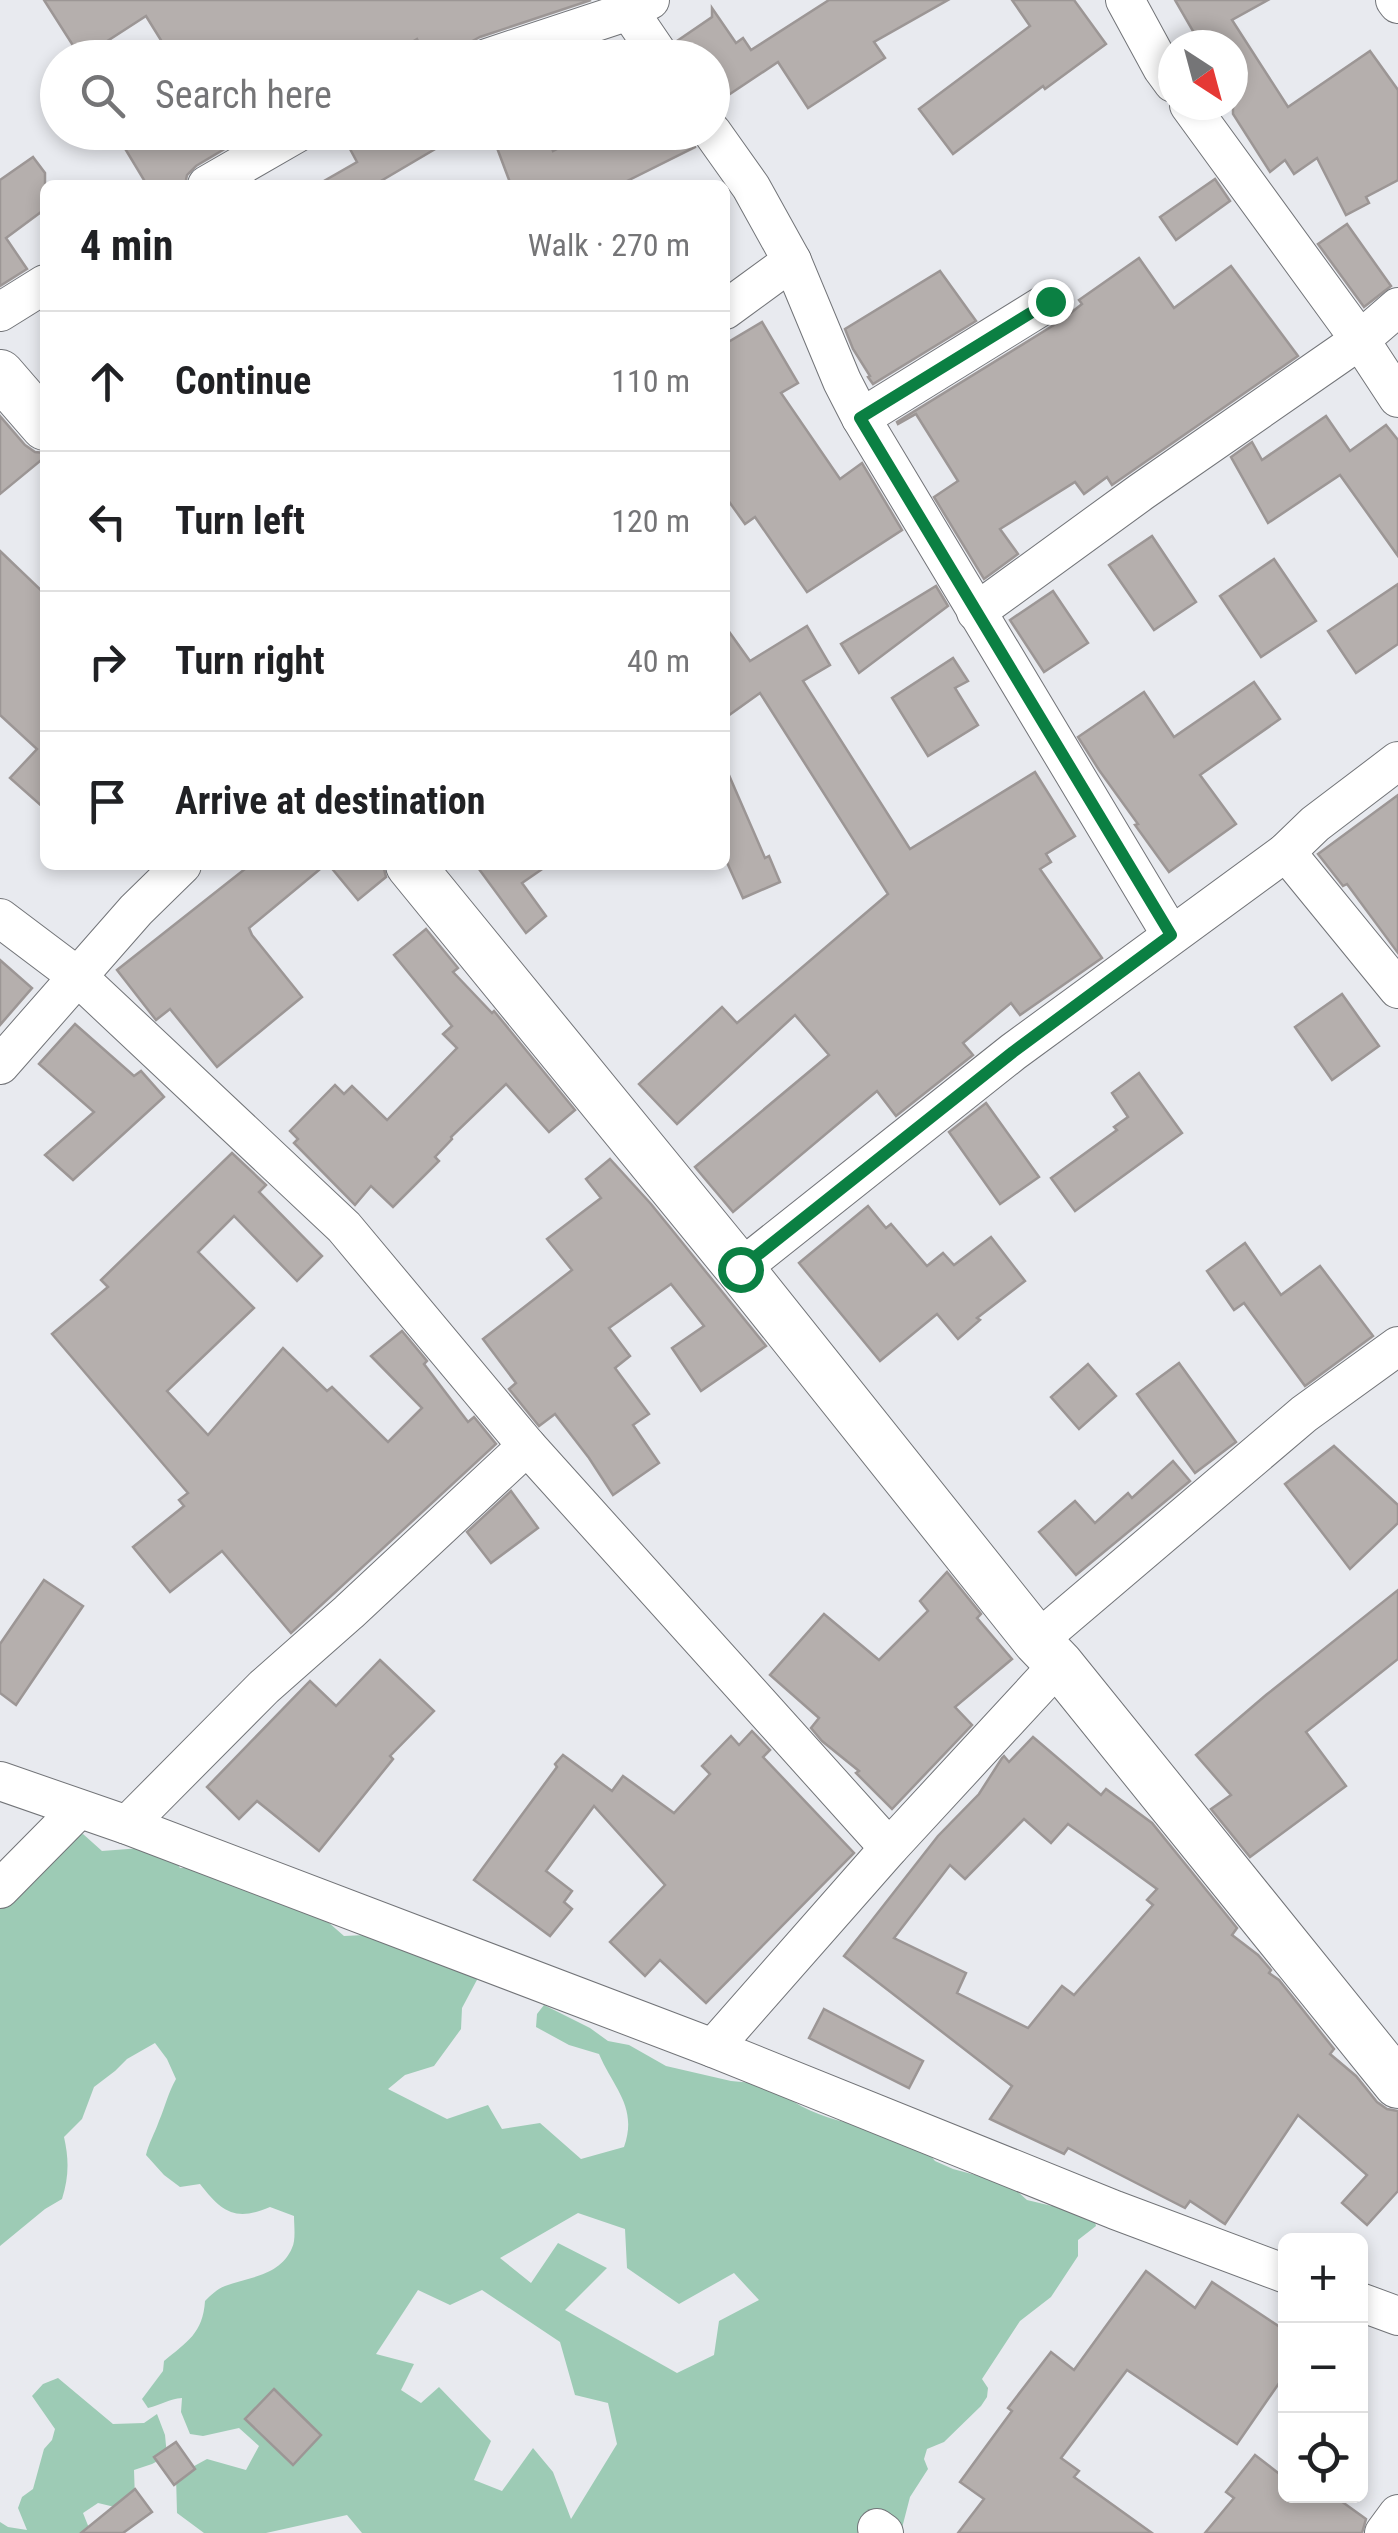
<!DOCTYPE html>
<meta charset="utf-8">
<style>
:root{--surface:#fff;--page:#f6f6f6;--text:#202124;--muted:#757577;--line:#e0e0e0}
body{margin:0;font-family:"Roboto Condensed",sans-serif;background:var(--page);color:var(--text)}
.controls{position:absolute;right:30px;bottom:30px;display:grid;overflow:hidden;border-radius:15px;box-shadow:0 5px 15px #0003}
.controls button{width:90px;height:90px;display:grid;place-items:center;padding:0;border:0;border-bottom:2px solid var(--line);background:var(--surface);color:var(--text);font:50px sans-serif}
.compass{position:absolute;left:1158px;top:30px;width:90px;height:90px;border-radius:50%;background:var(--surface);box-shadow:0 5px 15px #0003;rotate:144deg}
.stop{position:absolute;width:30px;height:30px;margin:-22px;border:8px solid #0b8043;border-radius:50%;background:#fff}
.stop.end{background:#0b8043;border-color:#fff;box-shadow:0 2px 10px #0008}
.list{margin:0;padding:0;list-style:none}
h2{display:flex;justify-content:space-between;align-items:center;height:130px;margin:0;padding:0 40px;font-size:42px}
h2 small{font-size:32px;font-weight:400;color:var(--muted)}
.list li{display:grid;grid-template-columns:65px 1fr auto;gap:30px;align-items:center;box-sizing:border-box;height:140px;padding:0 40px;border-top:2px solid var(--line)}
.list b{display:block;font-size:38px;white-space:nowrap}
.list em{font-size:32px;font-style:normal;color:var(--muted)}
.icon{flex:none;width:55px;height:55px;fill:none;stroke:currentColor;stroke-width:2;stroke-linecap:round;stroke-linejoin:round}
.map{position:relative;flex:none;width:1398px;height:2533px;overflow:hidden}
.search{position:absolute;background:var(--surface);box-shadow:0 5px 15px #0003;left:40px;top:40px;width:690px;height:110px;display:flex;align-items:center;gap:25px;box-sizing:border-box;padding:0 35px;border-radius:55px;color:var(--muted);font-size:38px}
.panel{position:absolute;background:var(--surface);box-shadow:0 5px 15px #0003;left:40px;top:180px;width:690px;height:690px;border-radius:15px}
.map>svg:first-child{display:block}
</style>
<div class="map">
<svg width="1398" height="2533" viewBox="0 0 1398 2533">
<rect width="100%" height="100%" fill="#e8eaef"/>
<g fill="#9dcbb5" fill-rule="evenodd">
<path d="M83,1834L102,1851L141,1848L163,1842L180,1868H207L310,1912L328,1922L344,1936L365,1935L479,1976L462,2008L461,2029L434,2066L405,2075L388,2089L447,2119L488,2105L502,2129L540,2123L581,2159L624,2147C638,2107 614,2089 599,2054L569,2045L536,2027L537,2014L544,2005L590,2028L608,2041L629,2045L666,2066L731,2081L774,2085C805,2120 865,2128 909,2130L935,2161L953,2169L1009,2184L1027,2200L1052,2206L1075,2197L1091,2204L1096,2226L1078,2240V2256L1051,2297L1020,2321L982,2379L988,2388L987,2397L981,2406L944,2442L927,2449L924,2459L928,2469L910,2497L902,2528L896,2533H362L347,2515L266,2533H204L177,2513L176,2476L207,2459L246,2470L259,2446L239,2428L203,2436L190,2434L181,2412L182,2398C169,2399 161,2405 148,2408L142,2399L163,2371L164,2361C187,2342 203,2333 205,2301C211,2295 217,2289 225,2286C249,2277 280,2276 292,2248C296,2240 294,2226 294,2216L270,2207C235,2222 222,2212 200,2184L180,2187L164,2175L146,2155C149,2142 155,2133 159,2121C165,2107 168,2093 176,2079L167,2059L155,2043L127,2059L115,2071L94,2087L82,2119L64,2137C69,2159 69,2177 62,2199L45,2209L0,2246V1880L57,1842ZM578,2213L625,2229L627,2268L679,2304L734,2273L759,2300L719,2321L714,2355L677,2373L565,2310L607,2268L558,2243L531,2283L500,2258ZM418,2290L450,2305L482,2290L560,2342L575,2395L608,2403L617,2444L571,2519L553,2472L533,2448L502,2491L474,2480L491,2441L439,2387L421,2403L401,2390L414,2364L376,2354Z"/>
<polygon points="58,2378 113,2424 144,2423 157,2414 165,2435 167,2456 152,2464 134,2470 135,2499 119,2508 98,2503 83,2513 91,2533 0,2533 0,2522 8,2527 27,2530 18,2508 22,2497 33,2489 44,2449 52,2440 55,2429 32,2396 43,2384"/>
</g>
<g fill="#b5afad" stroke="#9c9695" stroke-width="2.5" fill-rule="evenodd">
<polygon points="44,0 591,0 480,37 471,42 467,50 450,58 426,58 417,39 386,58 172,58 146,16 81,58"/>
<polygon points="829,0 948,0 874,42 885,58 808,108 778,62 712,106 712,58 683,58 677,41 712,17 712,8 736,43 743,38 751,50"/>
<polygon points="1012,0 1074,0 1106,44 1045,89 1043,86 953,154 919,109 1030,26"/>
<polygon points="1175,0 1268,0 1232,20 1288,107 1370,51 1398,90 1398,180 1366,197 1369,203 1346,215 1317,158 1294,174 1285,160 1270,172 1233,114 1233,45 1201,45"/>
<polygon points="115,132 253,132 196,166 187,175 185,185 147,185"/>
<polygon points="380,132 464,132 374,185 317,185 357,162 350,149"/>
<polygon points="491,132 546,132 553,151 591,132 690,132 695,147 619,185 511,185"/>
<polygon points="33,157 45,173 45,209 6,238 27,269 0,286 0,180"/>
<polygon points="1215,179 1230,201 1176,240 1160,217"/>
<polygon points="1347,224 1391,286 1364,307 1318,244"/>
<polygon points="1139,258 1174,308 1231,266 1298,356 1112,485 1107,477 1084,494 1075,482 1000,529 1018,554 984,579 934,497 958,481 916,414 898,424 897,422 1062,320 1082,304 1079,300"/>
<polygon points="940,271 976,321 873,384 868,377 870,376 853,349 845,329"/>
<polygon points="762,322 798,383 781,393 840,479 862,463 902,530 807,592 755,517 745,524 725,496 725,344"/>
<polygon points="0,416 25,445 35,452 45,453 45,457 0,494"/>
<polygon points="1326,416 1350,451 1386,425 1398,440 1398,556 1340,475 1268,523 1231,457 1252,442 1262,460"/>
<polygon points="1152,536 1196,602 1154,630 1109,565"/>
<polygon points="0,551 45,594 45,809 10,778 37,749 0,715"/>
<polygon points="1274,559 1316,621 1261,657 1220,596"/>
<polygon points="1398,584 1398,644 1356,673 1328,631"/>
<polygon points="936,586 948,606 859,673 841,644"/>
<polygon points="1053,591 1088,643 1044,672 1010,620"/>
<polygon points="725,626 750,661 807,626 830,665 803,681 910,849 1035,772 1075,836 1046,854 1051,862 1040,869 1102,958 1020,1015 1011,1003 963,1043 973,1055 896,1116 877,1091 733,1212 695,1167 829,1055 795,1015 677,1124 639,1084 722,1007 737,1023 888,894 760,693 725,718"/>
<polygon points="953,658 968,681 955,688 978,725 928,756 892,698"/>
<polygon points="1254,682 1280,719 1200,775 1236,824 1169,872 1135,825 1138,824 1099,770 1078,737 1144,692 1174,737"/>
<polygon points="725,766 765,858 769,856 780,882 743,898 725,858"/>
<polygon points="1398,795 1398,953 1347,884 1343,886 1318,854"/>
<polygon points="250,865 325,865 249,928 252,935 302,997 217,1067 170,1009 156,1020 117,970"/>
<polygon points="329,865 383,865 386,877 358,900"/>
<polygon points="476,865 548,865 522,883 546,916 526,933"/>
<polygon points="426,929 458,968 453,972 492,1013 494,1011 575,1110 549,1132 506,1084 451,1137 452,1139 435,1157 439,1161 393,1207 371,1186 355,1205 294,1143 298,1139 290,1131 335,1085 344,1094 352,1086 387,1120 457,1048 443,1034 452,1026 394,955"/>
<polygon points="0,960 32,988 0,1025"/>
<polygon points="1342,994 1379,1046 1332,1080 1295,1027"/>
<polygon points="75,1024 134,1076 141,1071 164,1097 73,1180 45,1155 94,1112 39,1064"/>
<polygon points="1139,1073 1182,1133 1075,1211 1051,1178 1117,1130 1114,1127 1128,1117 1112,1093"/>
<polygon points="986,1103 1039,1177 1000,1204 949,1132"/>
<polygon points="232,1153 266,1185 259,1192 322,1256 297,1281 234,1216 198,1252 254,1308 167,1391 208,1435 283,1348 327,1391 332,1387 388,1442 422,1408 371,1356 402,1331 427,1361 424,1364 468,1422 474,1417 496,1444 291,1633 222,1551 170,1592 133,1547 184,1506 179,1500 188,1493 52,1334 108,1287 101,1280"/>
<polygon points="610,1159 651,1204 766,1346 701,1391 672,1348 704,1326 671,1284 609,1328 630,1356 615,1368 649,1414 633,1425 659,1463 613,1495 589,1458 555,1414 539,1426 509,1389 516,1383 483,1339 572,1270 547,1239 601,1198 586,1179"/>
<polygon points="868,1206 886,1228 891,1224 927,1266 943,1253 954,1265 991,1237 1025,1281 977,1318 980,1320 958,1339 937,1314 880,1361 799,1263"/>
<polygon points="1245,1243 1281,1295 1320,1266 1373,1336 1305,1386 1244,1303 1234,1310 1207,1271"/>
<polygon points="1179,1363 1236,1442 1195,1473 1137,1394"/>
<polygon points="1088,1364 1116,1396 1079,1429 1051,1397"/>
<polygon points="1334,1446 1398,1505 1398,1523 1350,1569 1285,1484"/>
<polygon points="1173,1461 1190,1481 1076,1575 1039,1532 1075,1501 1095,1523 1128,1493 1132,1498"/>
<polygon points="511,1491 538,1528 491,1563 467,1532"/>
<polygon points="947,1572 981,1614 977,1618 1012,1659 955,1707 972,1725 892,1809 856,1773 859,1771 822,1741 811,1728 819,1718 770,1675 824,1614 879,1660 928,1611 920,1601"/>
<polygon points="44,1580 83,1606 16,1705 0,1693 0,1644"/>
<polygon points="1398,1590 1398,1659 1306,1732 1346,1786 1250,1857 1211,1809 1231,1795 1196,1755 1266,1695"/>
<polygon points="380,1660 434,1711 390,1756 393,1759 319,1851 257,1801 239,1819 207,1787 310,1681 336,1706"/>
<polygon points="752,1731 770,1750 763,1757 854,1853 706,2003 660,1960 645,1976 610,1942 665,1885 594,1806 546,1871 572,1891 564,1902 572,1909 550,1936 474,1880 557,1767 555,1764 563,1755 612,1791 623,1776 674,1813 710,1774 702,1766 731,1736 739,1745"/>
<path d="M1033,1737L1101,1795L1106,1789L1152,1823L1237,1928L1232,1935L1258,1955L1271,1970L1269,1973L1279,1980L1334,2049L1330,2054L1356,2076L1377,2102L1387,2109L1398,2111V2191L1367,2225L1342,2203L1367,2175L1298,2115L1225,2224L1190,2201L1185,2208L1068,2148L1064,2154L990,2119L1012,2086L844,1956L938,1836L979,1794L1002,1758L1004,1756L1009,1762ZM1024,1819L1051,1843L1068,1824L1157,1889L1147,1900L1153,1905L1074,1995L1062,1986L1028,2028L957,1993L966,1973L894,1938L950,1865L965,1879Z"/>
<polygon points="824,2009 923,2061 909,2088 809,2038"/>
<polygon points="1146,2271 1195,2308 1212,2282 1286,2331 1286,2373 1237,2444 1127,2370 1061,2458 1079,2471 1074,2477 1152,2533 958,2533 984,2499 960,2482 1012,2411 1008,2408 1051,2352 1074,2370"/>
<polygon points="274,2389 321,2435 293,2465 245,2419"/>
<polygon points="176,2442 195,2469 174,2485 154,2457"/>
<polygon points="1255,2455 1286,2479 1286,2496 1334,2496 1366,2519 1362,2533 1205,2533 1234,2498 1226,2492"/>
<polygon points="135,2489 152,2512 123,2533 81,2533"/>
</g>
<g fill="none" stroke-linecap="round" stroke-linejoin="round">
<g stroke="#727478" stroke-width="40">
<g id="minor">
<polyline points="1125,0 1162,68 1173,83"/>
<polyline points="1395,0 1398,4"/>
<polyline points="629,11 661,58"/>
<polyline points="487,58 629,11 650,0"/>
<polyline points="1189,105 1360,340 1398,398"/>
<polyline points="712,132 751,187 792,261 725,310"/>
<polyline points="207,185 299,132"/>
<polyline points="792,261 842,381 861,418 1171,935"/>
<polyline points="0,312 45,284"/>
<polyline points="861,418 1050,301"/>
<polyline points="976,612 1141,492 1360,340 1398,307"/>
<polyline points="1286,852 1398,989"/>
<polyline points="0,918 77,976 344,1227 527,1446 889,1848"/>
<polyline points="0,1065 136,910 182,865"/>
<polyline points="740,1269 1013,1052 1286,852 1315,824 1398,761"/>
<polyline points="1037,1641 1304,1414 1398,1346"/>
<polyline points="0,1781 127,1825 713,2048 1115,2210 1286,2274"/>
<polyline points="127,1825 264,1687 349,1612 527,1446"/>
<polyline points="0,1889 79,1809"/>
<polyline points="713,2048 889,1848 1059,1664"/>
<polyline points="1360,2302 1398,2316"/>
<polyline points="877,2528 884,2533"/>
<polyline points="1384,2533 1398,2514"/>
</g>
</g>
<g stroke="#727478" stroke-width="50">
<g id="tertiary">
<polyline points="0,374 45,426"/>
<polyline points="410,865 740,1269 1037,1641 1059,1664 1398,2084"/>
</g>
</g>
<use href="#minor" stroke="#fff" stroke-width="38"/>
<use href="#tertiary" stroke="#fff" stroke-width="48"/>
</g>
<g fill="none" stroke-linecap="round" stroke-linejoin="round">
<polyline stroke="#0b8043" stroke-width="12" points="740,1269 1013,1052 1171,935 860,418 1050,301"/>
</g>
</svg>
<div class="controls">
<button>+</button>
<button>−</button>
<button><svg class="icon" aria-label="locate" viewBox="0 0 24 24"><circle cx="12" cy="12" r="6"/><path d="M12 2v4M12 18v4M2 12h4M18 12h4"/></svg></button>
</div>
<svg class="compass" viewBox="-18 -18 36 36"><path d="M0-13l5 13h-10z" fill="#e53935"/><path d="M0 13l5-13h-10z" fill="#757577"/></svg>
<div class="stop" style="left:740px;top:1269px"></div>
<div class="stop end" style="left:1050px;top:301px"></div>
<div class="search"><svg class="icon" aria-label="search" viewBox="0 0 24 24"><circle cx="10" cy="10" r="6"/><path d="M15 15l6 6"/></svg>Search here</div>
<section class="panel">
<h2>4 min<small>Walk · 270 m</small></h2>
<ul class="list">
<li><svg class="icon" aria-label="ahead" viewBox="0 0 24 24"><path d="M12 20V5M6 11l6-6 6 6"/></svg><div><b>Continue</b></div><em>110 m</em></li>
<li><svg class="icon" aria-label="left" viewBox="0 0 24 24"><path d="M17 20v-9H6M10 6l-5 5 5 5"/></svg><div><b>Turn left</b></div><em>120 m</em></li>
<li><svg class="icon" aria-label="right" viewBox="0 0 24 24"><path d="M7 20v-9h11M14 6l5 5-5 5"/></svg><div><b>Turn right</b></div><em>40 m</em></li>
<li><svg class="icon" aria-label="arrive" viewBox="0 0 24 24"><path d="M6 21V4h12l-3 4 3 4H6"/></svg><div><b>Arrive at destination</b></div></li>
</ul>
</section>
</div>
